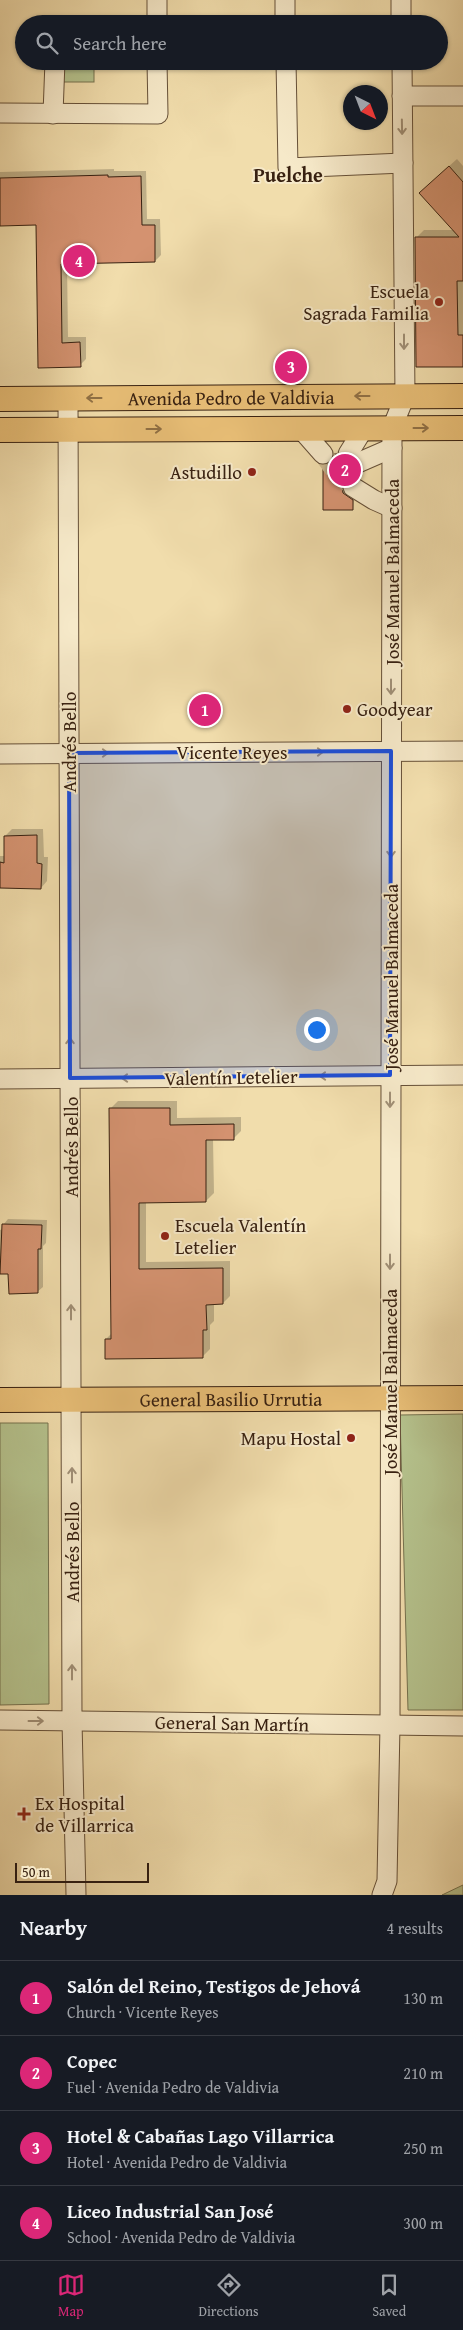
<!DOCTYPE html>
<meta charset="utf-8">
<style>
:root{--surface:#171b24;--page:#242831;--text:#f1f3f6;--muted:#9ea1a6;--line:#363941;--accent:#db2777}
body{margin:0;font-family:"Gentium Book Plus",serif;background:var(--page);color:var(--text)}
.compass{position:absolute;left:343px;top:85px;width:45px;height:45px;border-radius:50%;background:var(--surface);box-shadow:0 1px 4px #0004;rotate:138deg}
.scale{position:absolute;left:15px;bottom:12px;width:134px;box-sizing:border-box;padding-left:5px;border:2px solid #382111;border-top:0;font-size:14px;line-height:18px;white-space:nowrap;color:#382111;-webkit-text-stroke:4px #f6e9c9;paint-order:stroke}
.you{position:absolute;left:316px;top:1029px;width:18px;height:18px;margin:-12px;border:4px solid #fff;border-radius:50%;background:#1a73e8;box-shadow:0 0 0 8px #1a73e833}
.badge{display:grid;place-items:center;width:32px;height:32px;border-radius:50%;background:var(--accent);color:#fff;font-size:16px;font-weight:700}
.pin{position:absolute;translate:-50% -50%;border:2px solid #fff;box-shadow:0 1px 5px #0006}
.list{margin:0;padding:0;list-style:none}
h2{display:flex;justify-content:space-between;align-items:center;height:65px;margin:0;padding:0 20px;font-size:21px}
h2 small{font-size:16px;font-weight:400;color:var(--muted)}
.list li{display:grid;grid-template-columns:32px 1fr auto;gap:15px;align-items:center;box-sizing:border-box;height:75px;padding:0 20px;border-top:1px solid var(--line)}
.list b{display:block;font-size:19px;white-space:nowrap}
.list p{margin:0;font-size:16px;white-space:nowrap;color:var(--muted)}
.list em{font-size:16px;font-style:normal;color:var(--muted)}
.icon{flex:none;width:28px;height:28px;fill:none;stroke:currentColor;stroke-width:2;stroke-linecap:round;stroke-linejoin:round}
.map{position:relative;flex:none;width:463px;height:1895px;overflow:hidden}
.search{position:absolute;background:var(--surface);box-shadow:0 1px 4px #0004;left:15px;right:15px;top:15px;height:55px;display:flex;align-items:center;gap:12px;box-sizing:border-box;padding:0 18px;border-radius:28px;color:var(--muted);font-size:19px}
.sheet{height:365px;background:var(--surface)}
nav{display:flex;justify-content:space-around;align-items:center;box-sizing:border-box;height:70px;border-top:1px solid var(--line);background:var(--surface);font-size:14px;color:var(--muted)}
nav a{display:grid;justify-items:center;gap:2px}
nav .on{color:var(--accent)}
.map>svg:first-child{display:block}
</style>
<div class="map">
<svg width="463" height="1895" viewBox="0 0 463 1895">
<rect width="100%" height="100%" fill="#f1ddac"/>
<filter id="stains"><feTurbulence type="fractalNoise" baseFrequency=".004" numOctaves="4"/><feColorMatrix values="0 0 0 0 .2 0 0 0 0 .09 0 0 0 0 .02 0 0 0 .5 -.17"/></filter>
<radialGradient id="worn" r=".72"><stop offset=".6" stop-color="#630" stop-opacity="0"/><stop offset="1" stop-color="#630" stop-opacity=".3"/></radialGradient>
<g fill="#b5c28d" stroke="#76724f">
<rect x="59" y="61" width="35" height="21"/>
<polygon points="463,1414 463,1710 408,1710 400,1415"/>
<polygon points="0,1423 48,1423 49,1704 0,1705"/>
<polygon points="463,1885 463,1895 442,1895"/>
</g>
<g fill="#0003">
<polygon points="457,159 463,166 463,365 416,238 424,230 454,230 428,185"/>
<polygon points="114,169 114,171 146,171 147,219 160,219 161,255 155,261 67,263 68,337 86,337 86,359 80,365 39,366 37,224 0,225 0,172"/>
<polygon points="339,453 348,472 352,474 345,479 343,485 345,491 354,498 353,509 324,465 332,461"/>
<polygon points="12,829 43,829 44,857 48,857 47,881 41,888 0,887 0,856 5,856 5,836"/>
<polygon points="118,1101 177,1101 177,1118 241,1117 241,1131 233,1139 213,1139 214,1193 206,1201 146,1201 146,1262 230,1261 230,1296 223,1303 214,1303 214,1321 210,1325 210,1349 203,1356 106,1339 112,1333 110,1109"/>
<polygon points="8,1219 47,1220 46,1243 43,1246 43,1287 37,1292 10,1273 0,1273 0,1230 3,1229 3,1225"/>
</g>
<g fill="#d49270" stroke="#382111">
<polygon points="449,166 463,182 463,281 457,281 458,335 463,335 463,367 416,367 415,237 459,237 419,193"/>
<polygon points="108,175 108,177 141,176 142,225 155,225 155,262 61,264 62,343 80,342 81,367 38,368 36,225 0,226 0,178"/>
<polygon points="334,454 337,454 346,474 352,476 344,481 342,487 343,493 353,500 353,510 323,510 323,465 331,462"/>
<polygon points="37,835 37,863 42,864 41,889 0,888 0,862 4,863 4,836"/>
<polygon points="109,1108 170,1108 170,1125 234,1124 234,1140 206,1140 206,1202 139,1203 139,1269 223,1268 223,1304 206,1305 207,1330 203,1330 203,1358 105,1359 105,1339 111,1339"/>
<polygon points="2,1224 42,1225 41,1249 38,1249 38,1293 9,1294 8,1274 0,1274"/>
</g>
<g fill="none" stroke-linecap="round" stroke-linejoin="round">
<polyline stroke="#ccb78d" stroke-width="19" stroke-dasharray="19 9" stroke-linecap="butt" points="323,454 336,472 353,487"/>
<g stroke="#665038" stroke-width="21">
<g id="minor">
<polyline points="157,0 157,24"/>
<polyline points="285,0 285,24"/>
<polyline points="401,0 401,24"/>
<polyline points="286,61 288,168 403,163"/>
<polyline points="402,96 463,96"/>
<polyline points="0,113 158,114 157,61"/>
<polyline points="53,114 55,61"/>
<polyline points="68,399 72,1721 76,1895"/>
<polyline points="301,429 323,454"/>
<polyline points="348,454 364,428"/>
<polyline points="353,465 392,448"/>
<polyline points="353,487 374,500 392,508"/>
<polyline points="0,754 463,751"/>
<polyline points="0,1079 463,1075"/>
<polyline points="0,1720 463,1726"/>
<polyline points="382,1895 387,1881 390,1725 392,428 405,396 402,61"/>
</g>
</g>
<g stroke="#382111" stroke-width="26">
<g id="major">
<path id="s1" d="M0,399L463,396"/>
<polyline points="0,430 463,428"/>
<path id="s2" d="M0,1400L463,1398"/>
</g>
</g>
<use href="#minor" stroke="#f6e9c9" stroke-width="19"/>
<use href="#major" stroke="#e8be76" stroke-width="24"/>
</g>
<defs><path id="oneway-shaft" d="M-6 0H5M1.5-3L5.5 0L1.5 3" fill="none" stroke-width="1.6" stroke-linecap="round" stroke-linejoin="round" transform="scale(1.25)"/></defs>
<g stroke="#a08f76">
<use href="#oneway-shaft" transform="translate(402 127) rotate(89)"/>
<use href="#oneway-shaft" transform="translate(404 342) rotate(90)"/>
<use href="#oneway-shaft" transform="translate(391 687) rotate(90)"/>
<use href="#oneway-shaft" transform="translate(316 752)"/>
<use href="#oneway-shaft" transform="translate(101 753)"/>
<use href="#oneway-shaft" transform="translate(391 850) rotate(90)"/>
<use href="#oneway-shaft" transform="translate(70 1045) rotate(-90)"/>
<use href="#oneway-shaft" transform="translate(327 1076) rotate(179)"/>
<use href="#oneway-shaft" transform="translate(129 1078) rotate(179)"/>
<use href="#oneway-shaft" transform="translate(390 1100) rotate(90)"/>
<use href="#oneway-shaft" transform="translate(390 1262) rotate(90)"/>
<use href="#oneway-shaft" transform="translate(71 1312) rotate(-90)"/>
<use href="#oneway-shaft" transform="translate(72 1475) rotate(-90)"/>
<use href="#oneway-shaft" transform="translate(72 1672) rotate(-90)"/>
<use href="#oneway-shaft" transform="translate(36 1721)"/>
</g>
<g stroke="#907044">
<use href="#oneway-shaft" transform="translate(362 396) rotate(180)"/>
<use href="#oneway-shaft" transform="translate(94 398) rotate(180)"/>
<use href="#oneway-shaft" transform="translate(421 428)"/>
<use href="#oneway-shaft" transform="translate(154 429)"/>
</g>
<path fill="#1d4ed8" fill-opacity="0.2" stroke="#1d4ed8" stroke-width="4" stroke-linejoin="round" d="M391,751L390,1075L70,1078L69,753Z"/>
<g fill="#8f2418" stroke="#f6e9c9" stroke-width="2">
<circle cx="439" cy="302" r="5"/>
<circle cx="252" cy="472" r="5"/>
<circle cx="347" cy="709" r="5"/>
<circle cx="165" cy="1236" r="5"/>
<circle cx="351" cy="1438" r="5"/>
<path d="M21.5 1806.5h5v5h5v5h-5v5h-5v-5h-5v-5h5z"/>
</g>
<g text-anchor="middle" stroke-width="4" stroke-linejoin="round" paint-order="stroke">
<g font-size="19" fill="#382111" stroke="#f6e9c9" text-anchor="end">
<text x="429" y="298">Escuela<tspan x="429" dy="22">Sagrada Familia</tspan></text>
<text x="242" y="479">Astudillo</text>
<text x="357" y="716" text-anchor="start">Goodyear</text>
<text x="175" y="1232" text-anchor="start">Escuela Valentín<tspan x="175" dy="22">Letelier</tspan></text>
<text x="341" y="1445">Mapu Hostal</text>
<text x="35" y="1810" text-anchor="start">Ex Hospital<tspan x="35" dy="22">de Villarrica</tspan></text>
</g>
<g font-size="19" fill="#382111" stroke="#f6e9c9">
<text dy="7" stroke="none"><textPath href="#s1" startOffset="231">Avenida Pedro de Valdivia</textPath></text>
<text transform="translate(392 572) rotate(-90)" y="7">José Manuel Balmaceda</text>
<text transform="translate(69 742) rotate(-90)" y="7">Andrés Bello</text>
<text x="232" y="759">Vicente Reyes</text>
<text transform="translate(391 977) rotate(-90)" y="7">José Manuel Balmaceda</text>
<text transform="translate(231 1077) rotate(-1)" y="7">Valentín Letelier</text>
<text transform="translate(71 1147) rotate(-90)" y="7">Andrés Bello</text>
<text transform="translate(390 1382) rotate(-90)" y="7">José Manuel Balmaceda</text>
<text dy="7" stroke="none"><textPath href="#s2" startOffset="231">General Basilio Urrutia</textPath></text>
<text transform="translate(72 1552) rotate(-90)" y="7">Andrés Bello</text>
<text transform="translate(232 1723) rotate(1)" y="7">General San Martín</text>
</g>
<g font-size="20" font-weight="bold" fill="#382111" stroke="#f6e9c9">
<text x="288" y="182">Puelche</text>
</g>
</g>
<rect width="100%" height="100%" filter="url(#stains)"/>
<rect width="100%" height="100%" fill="url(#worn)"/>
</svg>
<svg class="compass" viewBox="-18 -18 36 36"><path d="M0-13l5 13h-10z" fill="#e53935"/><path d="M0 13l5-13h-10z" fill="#9ea1a6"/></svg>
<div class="scale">50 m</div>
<div class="you"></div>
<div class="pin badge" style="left:205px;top:710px">1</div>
<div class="pin badge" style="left:345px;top:470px">2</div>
<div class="pin badge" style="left:291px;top:367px">3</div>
<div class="pin badge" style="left:79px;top:261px">4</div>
<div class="search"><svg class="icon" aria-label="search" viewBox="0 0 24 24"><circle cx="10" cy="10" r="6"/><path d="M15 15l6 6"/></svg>Search here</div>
</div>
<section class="sheet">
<h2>Nearby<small>4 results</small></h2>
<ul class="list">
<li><span class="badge">1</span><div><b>Salón del Reino, Testigos de Jehová</b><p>Church · Vicente Reyes</p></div><em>130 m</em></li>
<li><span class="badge">2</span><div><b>Copec</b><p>Fuel · Avenida Pedro de Valdivia</p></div><em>210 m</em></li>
<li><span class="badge">3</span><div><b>Hotel &amp; Cabañas Lago Villarrica</b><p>Hotel · Avenida Pedro de Valdivia</p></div><em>250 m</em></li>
<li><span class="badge">4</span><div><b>Liceo Industrial San José</b><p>School · Avenida Pedro de Valdivia</p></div><em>300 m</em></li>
</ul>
</section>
<nav>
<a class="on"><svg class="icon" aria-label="map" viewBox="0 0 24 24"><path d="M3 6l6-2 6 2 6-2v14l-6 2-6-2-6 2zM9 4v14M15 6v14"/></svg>Map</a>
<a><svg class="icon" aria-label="directions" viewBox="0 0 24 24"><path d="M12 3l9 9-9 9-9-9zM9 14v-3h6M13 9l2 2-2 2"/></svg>Directions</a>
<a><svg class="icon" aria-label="saved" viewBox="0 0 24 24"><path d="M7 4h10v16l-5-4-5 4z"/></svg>Saved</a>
</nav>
